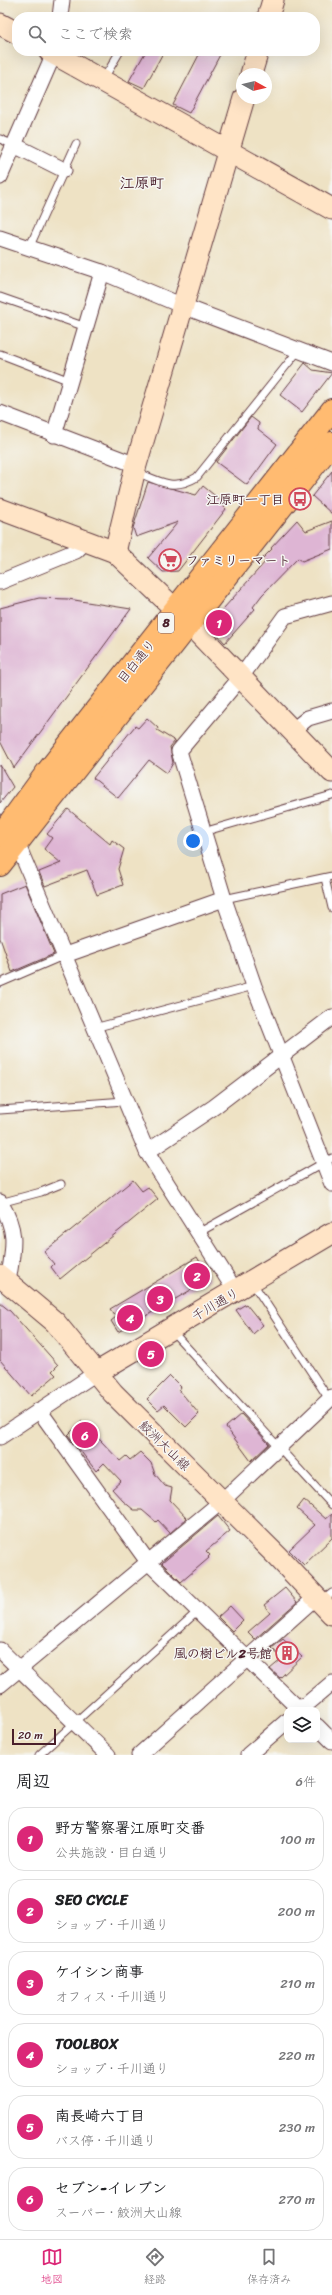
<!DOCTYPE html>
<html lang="ja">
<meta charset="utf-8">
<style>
:root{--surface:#fff;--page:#f2f2f2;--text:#202124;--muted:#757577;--line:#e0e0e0;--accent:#db2777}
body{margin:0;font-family:Sriracha,"Klee One",sans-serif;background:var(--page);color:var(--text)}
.controls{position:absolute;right:12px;bottom:12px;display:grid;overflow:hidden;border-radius:8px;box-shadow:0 4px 16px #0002}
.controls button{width:36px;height:36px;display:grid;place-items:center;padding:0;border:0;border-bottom:1px solid var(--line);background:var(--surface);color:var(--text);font:20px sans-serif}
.compass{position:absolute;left:236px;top:68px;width:36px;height:36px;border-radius:50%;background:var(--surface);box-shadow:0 4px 16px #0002;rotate:98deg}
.scale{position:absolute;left:12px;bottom:10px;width:44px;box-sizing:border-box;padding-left:4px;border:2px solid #4a1f2b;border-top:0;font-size:11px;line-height:14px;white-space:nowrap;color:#4a1f2b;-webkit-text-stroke:3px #f6f6f2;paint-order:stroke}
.you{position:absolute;left:193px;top:841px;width:14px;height:14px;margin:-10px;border:3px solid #fff;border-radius:50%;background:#1a73e8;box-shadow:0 0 0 6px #1a73e833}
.badge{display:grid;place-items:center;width:26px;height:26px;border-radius:50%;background:var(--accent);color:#fff;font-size:13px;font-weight:700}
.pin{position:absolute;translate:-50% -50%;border:2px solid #fff;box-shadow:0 1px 4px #0006}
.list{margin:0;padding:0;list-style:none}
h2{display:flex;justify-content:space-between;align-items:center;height:52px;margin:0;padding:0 16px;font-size:17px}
h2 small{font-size:13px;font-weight:400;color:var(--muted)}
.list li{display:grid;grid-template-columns:26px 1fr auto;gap:12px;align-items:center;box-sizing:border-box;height:64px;margin:0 8px 8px;padding:0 8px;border:1px solid var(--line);border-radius:16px}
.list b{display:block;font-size:15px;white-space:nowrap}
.list p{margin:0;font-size:13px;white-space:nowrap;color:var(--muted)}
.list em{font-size:13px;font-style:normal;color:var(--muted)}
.icon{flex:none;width:22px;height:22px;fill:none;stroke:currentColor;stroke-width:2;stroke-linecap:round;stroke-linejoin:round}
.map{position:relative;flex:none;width:332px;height:1755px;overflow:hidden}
.search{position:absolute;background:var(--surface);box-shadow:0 4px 16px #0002;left:12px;right:12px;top:12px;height:44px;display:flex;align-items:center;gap:10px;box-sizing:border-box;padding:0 14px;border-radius:16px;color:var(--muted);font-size:15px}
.sheet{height:484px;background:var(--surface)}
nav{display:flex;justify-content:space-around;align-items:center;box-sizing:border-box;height:56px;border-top:1px solid var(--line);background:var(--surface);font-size:11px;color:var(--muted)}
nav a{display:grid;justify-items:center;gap:2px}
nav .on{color:var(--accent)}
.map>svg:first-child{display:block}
</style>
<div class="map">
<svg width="332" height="1755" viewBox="0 0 332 1755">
<rect width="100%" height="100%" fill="#f6f6f2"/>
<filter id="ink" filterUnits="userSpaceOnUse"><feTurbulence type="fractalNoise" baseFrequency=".025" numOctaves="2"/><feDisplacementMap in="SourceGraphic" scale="8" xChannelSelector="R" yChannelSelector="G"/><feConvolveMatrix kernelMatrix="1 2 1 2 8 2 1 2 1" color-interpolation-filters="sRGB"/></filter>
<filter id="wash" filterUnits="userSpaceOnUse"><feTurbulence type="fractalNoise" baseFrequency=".012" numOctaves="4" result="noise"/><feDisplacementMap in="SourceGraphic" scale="16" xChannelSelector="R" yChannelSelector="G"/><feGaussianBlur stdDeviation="0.9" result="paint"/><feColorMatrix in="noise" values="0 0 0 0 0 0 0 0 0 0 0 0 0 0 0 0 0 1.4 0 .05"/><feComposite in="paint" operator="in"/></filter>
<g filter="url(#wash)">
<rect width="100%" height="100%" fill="#eee2c4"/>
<g id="blocks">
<g fill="#deb5d4">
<polygon points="146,51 164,51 144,88 129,81"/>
<polygon points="201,51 222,51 189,113 173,105"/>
<polygon points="305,363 313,370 332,373 302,412 280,395"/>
<polygon points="251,417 259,423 258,429 277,444 247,485 216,462"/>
<polygon points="332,471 332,514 312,496"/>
<polygon points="148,482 196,495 203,486 224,503 222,505 226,509 178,571 163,572 148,558 178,522 136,537 133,528"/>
<polygon points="297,520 306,531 332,521 332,549 302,561 298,558 262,595 253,607 255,609 225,643 217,634 215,618 266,561 263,558 272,549 271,548"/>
<polygon points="39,598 68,599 131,609 14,768 0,741 0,608"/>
<polygon points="147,718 158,728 157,730 175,741 170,747 173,763 167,773 149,760 118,798 93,778 135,726 138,728"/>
<polygon points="0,765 13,787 0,803"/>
<polygon points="68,809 110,844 112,840 124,849 118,869 123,885 97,895 87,870 45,886 39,872 61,863 44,849 52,838 47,834"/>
<polygon points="25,884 54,954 12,972 0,938 0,894"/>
<polygon points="133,1180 142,1191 148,1187 158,1199 60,1279 51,1267 54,1264 44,1252"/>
<polygon points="197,1257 210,1279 118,1332 111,1321 116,1317 110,1309"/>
<polygon points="0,1303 10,1311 58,1365 52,1371 56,1375 31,1396 0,1360"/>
<polygon points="246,1304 263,1325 253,1334 236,1310"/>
<polygon points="170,1376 181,1387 179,1390 199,1414 186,1427 164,1405 158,1410 147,1399"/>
<polygon points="241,1414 269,1444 251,1461 226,1427"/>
<polygon points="82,1421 120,1461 126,1456 130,1460 140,1452 151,1463 155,1474 165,1486 172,1488 170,1500 187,1518 170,1533 158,1520 156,1522 142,1510 134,1510 123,1501 112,1489 121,1481 104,1463 96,1471 68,1435"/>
<polygon points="304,1500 326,1519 332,1514 332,1538 304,1565 289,1550 315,1525 297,1509"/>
<polygon points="218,1516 230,1531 206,1551 210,1555 208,1557 209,1558 181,1582 162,1563"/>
<polygon points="285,1588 297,1602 255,1639 248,1632 270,1613 264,1605"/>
<polygon points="230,1606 243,1620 232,1631 218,1617"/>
<polygon points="283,1639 302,1657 280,1678 270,1669 282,1659 272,1648"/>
</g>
</g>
</g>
<g filter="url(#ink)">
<use href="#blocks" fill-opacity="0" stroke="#633c42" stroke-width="1"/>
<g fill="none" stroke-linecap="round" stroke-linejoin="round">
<g stroke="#633c42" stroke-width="9">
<g id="lane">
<polyline points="103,80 120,51"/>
<polyline points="0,139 14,145"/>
<polyline points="29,248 76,144"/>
<polyline points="0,297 86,327"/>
<polyline points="0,354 70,381"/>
<path d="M137,472C160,482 174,491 197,477L298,351"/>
<polyline points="203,832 332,795"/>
<polyline points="325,878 332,908"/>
<polyline points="224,899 332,876"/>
<polyline points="0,983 65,955"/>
<polyline points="94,1028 254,986"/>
<polyline points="0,1110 125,1101"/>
<polyline points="0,1203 41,1192 61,1184"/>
<polyline points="198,1233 332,1158"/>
<polyline points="252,1282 329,1399"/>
<polyline points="171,1330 332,1505"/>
<polyline points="321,1602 332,1593"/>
<polyline points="39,1755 198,1611"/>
</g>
</g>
<g stroke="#633c42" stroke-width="17">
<g id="street">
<polyline points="60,17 62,0"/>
<polyline points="14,145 64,170"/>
<polyline points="0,177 55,51"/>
<polyline points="0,238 102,272 183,306 332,363"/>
<polyline points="0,413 136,465"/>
<polyline points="54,435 102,272"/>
<polyline points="0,582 76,551 85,542"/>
<polyline points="332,603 285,616 241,677 179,751 224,899 254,986 332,1184"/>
<polyline points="293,730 308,718 332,711"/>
<polyline points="17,843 147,1152 236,1292"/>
<polyline points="65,955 224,899"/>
<polyline points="147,1152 214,1107 332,1017"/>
<path d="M0,1202C19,1233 13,1249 8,1282"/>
<polyline points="39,1410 148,1562 300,1710"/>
<polyline points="0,1437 96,1373"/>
<polyline points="0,1650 108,1755"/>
<polyline points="0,1685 222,1501 332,1397"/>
<polyline points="300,1710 332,1683"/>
<polyline points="317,1726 332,1741"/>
<polyline points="139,1755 316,1597"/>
<polyline points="248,1755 287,1721"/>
</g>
</g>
<g stroke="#633c42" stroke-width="23">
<g id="secondary">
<polyline points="268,17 273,0"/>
<polyline points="0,24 17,33"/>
<polyline points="49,51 332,209"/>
<polyline points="251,74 258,51"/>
<polyline points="0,509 115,552 176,610 332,772"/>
<polyline points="115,552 136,465 244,98"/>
<polyline points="0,1276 55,1322 113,1393 277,1556 332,1614"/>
<polyline points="96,1373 332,1233"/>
</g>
</g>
<g stroke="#633c42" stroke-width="24">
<g id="primary">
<polyline points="0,836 47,772 332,410"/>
<polyline points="0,865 332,443"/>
</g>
</g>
<use href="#lane" stroke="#fff" stroke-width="7"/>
<use href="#street" stroke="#fff" stroke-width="15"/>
<use href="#secondary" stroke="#ffe4c6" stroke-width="21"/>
<use href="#primary" stroke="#ffbb71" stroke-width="22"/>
</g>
</g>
<defs>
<g id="bus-ring" transform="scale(1.15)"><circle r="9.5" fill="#f6f6f2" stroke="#d1495b" stroke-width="1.5"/><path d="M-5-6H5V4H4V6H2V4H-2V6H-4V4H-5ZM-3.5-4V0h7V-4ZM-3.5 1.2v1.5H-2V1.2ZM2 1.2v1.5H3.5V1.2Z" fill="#d1495b"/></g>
<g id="supermarket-ring" transform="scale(1.15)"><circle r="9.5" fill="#f6f6f2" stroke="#d1495b" stroke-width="1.5"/><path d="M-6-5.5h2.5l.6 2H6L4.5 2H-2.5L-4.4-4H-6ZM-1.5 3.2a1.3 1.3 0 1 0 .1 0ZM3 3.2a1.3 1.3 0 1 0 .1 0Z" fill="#d1495b"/></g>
<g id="building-ring" transform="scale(1.15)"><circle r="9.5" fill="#f6f6f2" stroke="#d1495b" stroke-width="1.5"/><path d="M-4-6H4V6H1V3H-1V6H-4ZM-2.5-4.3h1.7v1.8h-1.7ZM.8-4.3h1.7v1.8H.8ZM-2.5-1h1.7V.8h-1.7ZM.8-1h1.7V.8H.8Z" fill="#d1495b"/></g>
</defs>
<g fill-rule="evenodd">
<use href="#bus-ring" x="300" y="499"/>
<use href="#supermarket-ring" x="170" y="560"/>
<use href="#building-ring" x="287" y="1653"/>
</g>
<g text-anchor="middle" stroke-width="3" stroke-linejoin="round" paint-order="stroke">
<rect fill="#f6f6f2" stroke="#7e6067" stroke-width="1" x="158" y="613" width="16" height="20" rx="3"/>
<g font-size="12" font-weight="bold" fill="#4a1f2b">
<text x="166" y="627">8</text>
</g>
<g font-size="13" font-weight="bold" fill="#4a1f2b" stroke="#f6f6f2" text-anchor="end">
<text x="284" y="504">江原町一丁目</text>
<text x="186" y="565" text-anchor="start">ファミリーマート</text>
<text x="272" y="1658">風の樹ビル2号館</text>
</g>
<g font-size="13" fill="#4a1f2b" stroke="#f6f6f2">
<text transform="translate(136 661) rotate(-51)" y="5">目白通り</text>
<text transform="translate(215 1304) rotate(-30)" y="5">千川通り</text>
<text transform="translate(165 1445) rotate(44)" y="5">鮫洲大山線</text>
</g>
<g font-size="15" font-weight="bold" fill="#4a1f2b" stroke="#f6f6f2">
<text x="142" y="188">江原町</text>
</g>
</g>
</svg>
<div class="controls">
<button><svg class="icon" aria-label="layers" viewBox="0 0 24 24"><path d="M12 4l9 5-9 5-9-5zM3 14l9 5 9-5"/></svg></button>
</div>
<svg class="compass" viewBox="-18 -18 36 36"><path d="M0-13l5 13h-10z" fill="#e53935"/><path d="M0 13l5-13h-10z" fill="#757577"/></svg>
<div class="scale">20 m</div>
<div class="you"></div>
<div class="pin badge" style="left:219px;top:623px">1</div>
<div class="pin badge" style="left:197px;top:1276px">2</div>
<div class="pin badge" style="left:160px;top:1299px">3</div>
<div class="pin badge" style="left:130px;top:1318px">4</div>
<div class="pin badge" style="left:151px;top:1354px">5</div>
<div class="pin badge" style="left:85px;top:1435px">6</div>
<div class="search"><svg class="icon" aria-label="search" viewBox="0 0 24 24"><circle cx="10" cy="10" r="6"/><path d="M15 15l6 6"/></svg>ここで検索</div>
</div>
<section class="sheet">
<h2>周辺<small>6件</small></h2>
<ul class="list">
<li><span class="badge">1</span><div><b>野方警察署江原町交番</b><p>公共施設 · 目白通り</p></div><em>100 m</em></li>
<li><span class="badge">2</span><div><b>SEO CYCLE</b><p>ショップ · 千川通り</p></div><em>200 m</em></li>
<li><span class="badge">3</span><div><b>ケイシン商事</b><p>オフィス · 千川通り</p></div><em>210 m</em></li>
<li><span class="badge">4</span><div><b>TOOLBOX</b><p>ショップ · 千川通り</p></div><em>220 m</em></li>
<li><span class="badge">5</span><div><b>南長崎六丁目</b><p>バス停 · 千川通り</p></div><em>230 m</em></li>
<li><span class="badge">6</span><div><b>セブン-イレブン</b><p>スーパー · 鮫洲大山線</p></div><em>270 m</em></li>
</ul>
</section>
<nav>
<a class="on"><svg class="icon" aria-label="map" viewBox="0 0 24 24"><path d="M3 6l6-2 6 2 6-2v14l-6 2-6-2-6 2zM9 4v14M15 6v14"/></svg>地図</a>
<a><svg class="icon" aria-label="directions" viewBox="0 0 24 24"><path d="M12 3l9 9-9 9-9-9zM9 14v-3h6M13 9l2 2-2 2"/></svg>経路</a>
<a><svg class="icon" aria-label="saved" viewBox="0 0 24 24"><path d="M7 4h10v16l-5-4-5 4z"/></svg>保存済み</a>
</nav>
